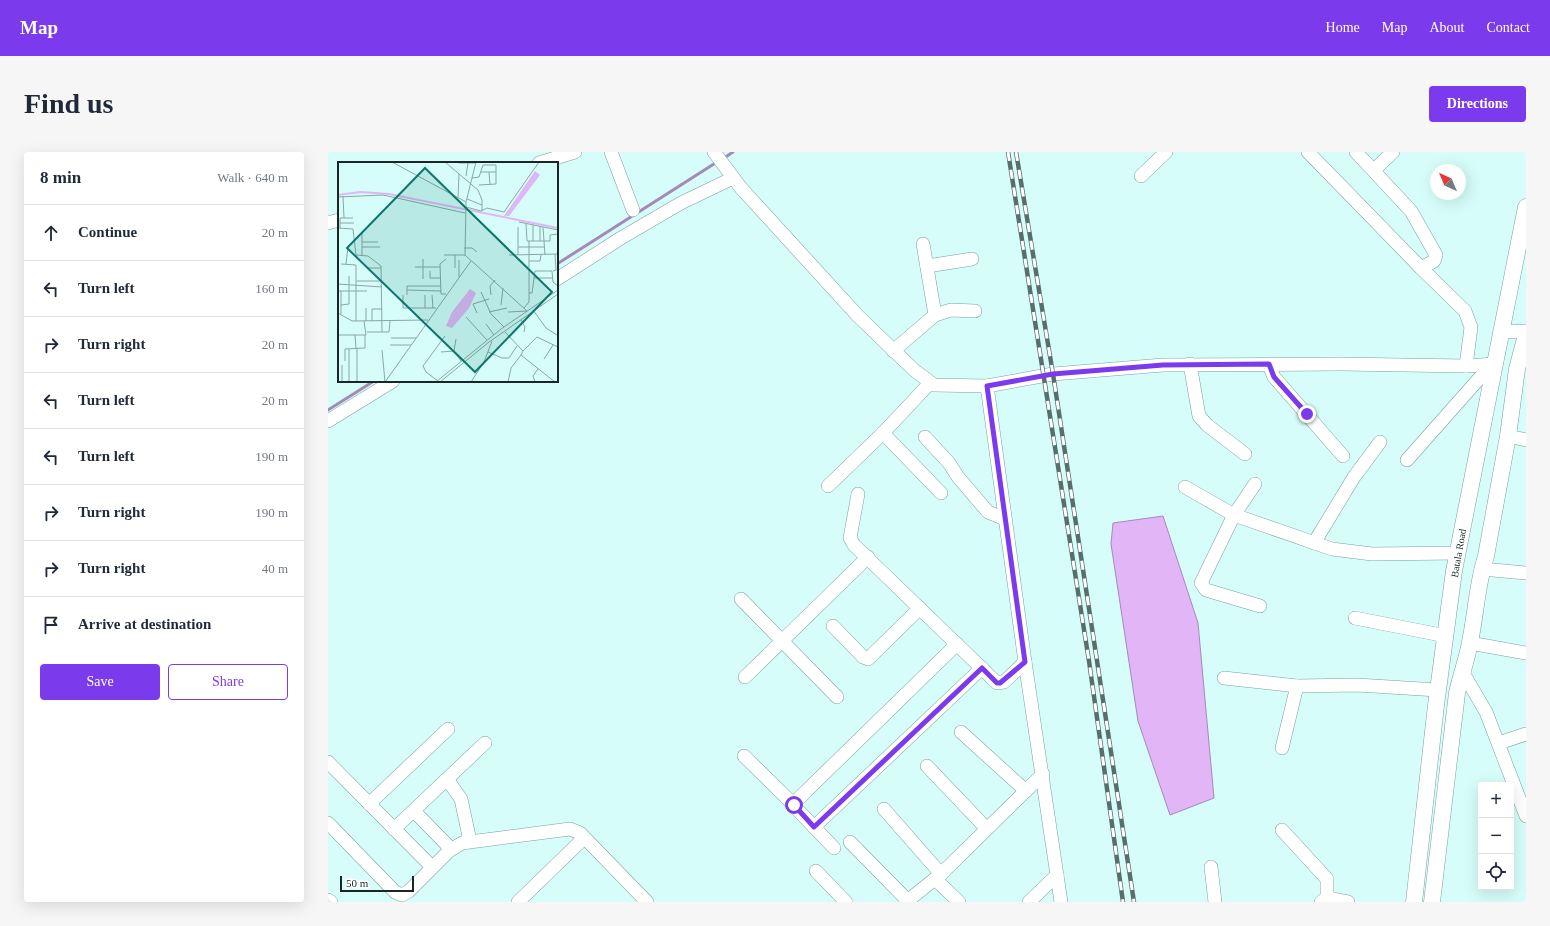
<!DOCTYPE html>
<meta charset="utf-8">
<style>
:root{--surface:#fff;--page:#f6f6f7;--text:#1f2937;--muted:#747a83;--line:#e0e1e3;--accent:#7c3aed}
body{margin:0;font-family:"Times New Roman",serif;background:var(--page);color:var(--text)}
.controls{position:absolute;right:12px;bottom:12px;display:grid;overflow:hidden;border-radius:4px;box-shadow:0 4px 16px #0002}
.controls button{width:36px;height:36px;display:grid;place-items:center;padding:0;border:0;border-bottom:1px solid var(--line);background:var(--surface);color:var(--text);font:20px sans-serif}
.compass{position:absolute;left:1102px;top:12px;width:36px;height:36px;border-radius:50%;background:var(--surface);box-shadow:0 4px 16px #0002;rotate:316deg}
.scale{position:absolute;left:12px;bottom:10px;width:74px;box-sizing:border-box;padding-left:4px;border:2px solid #182726;border-top:0;font-size:11px;line-height:14px;white-space:nowrap;color:#182726;-webkit-text-stroke:3px #fff;paint-order:stroke}
.stop{position:absolute;width:12px;height:12px;margin:-9px;border:3px solid #7c3aed;border-radius:50%;background:#fff}
.stop.end{background:#7c3aed;border-color:#fff;box-shadow:0 1px 4px #0008}
.list{margin:0;padding:0;list-style:none}
h2{display:flex;justify-content:space-between;align-items:center;height:52px;margin:0;padding:0 16px;font-size:17px}
h2 small{font-size:13px;font-weight:400;color:var(--muted)}
.list li{display:grid;grid-template-columns:26px 1fr auto;gap:12px;align-items:center;box-sizing:border-box;height:56px;padding:0 16px;border-top:1px solid var(--line)}
.list b{display:block;font-size:15px;white-space:nowrap}
.list em{font-size:13px;font-style:normal;color:var(--muted)}
.actions{display:flex;gap:8px;padding:12px 16px}
.actions a{flex:1;padding:9px 0;border:1px solid var(--accent);border-radius:4px;text-align:center;font-size:14px;color:var(--accent)}
.actions .main{background:var(--accent);color:#fff}
.icon{flex:none;width:22px;height:22px;fill:none;stroke:currentColor;stroke-width:2;stroke-linecap:round;stroke-linejoin:round}
.map{position:relative;flex:none;width:1198px;height:750px;overflow:hidden;border-radius:4px}
header{display:flex;align-items:center;gap:24px;box-sizing:border-box;height:56px;padding:0 20px;background:var(--accent);color:#fff}
header strong{font-size:19px}
nav{display:flex;gap:22px;margin-inline-start:auto;font-size:14px}
.intro{display:flex;align-items:center;justify-content:space-between;box-sizing:border-box;height:96px;padding:0 24px}
h1{margin:0;font-size:28px}
.button{padding:10px 18px;border-radius:4px;background:var(--accent);color:#fff;font-size:14px;font-weight:700}
main{display:flex;gap:24px;padding:0 24px}
aside{flex:1;background:var(--surface);border-radius:4px;box-shadow:0 4px 16px #0002}
.map>svg:first-child{display:block}
</style>
<header>
<strong>Map</strong>
<nav><a>Home</a><a>Map</a><a>About</a><a>Contact</a></nav>
</header>
<div class="intro"><h1>Find us</h1><a class="button">Directions</a></div>
<main>
<aside>
<h2>8 min<small>Walk · 640 m</small></h2>
<ul class="list">
<li><svg class="icon" aria-label="ahead" viewBox="0 0 24 24"><path d="M12 20V5M6 11l6-6 6 6"/></svg><div><b>Continue</b></div><em>20 m</em></li>
<li><svg class="icon" aria-label="left" viewBox="0 0 24 24"><path d="M17 20v-9H6M10 6l-5 5 5 5"/></svg><div><b>Turn left</b></div><em>160 m</em></li>
<li><svg class="icon" aria-label="right" viewBox="0 0 24 24"><path d="M7 20v-9h11M14 6l5 5-5 5"/></svg><div><b>Turn right</b></div><em>20 m</em></li>
<li><svg class="icon" aria-label="left" viewBox="0 0 24 24"><path d="M17 20v-9H6M10 6l-5 5 5 5"/></svg><div><b>Turn left</b></div><em>20 m</em></li>
<li><svg class="icon" aria-label="left" viewBox="0 0 24 24"><path d="M17 20v-9H6M10 6l-5 5 5 5"/></svg><div><b>Turn left</b></div><em>190 m</em></li>
<li><svg class="icon" aria-label="right" viewBox="0 0 24 24"><path d="M7 20v-9h11M14 6l5 5-5 5"/></svg><div><b>Turn right</b></div><em>190 m</em></li>
<li><svg class="icon" aria-label="right" viewBox="0 0 24 24"><path d="M7 20v-9h11M14 6l5 5-5 5"/></svg><div><b>Turn right</b></div><em>40 m</em></li>
<li><svg class="icon" aria-label="arrive" viewBox="0 0 24 24"><path d="M6 21V4h12l-3 4 3 4H6"/></svg><div><b>Arrive at destination</b></div></li>
</ul>
<div class="actions"><a class="main">Save</a><a>Share</a></div>
</aside>
<div class="map">
<svg width="1198" height="750" viewBox="0 0 1198 750">
<rect width="100%" height="100%" fill="#d6fdf9"/>
<polygon fill="#e2b5f6" stroke="#a58ab8" points="835,364 870,471 886,646 842,663 810,569 783,392 785,371"/>
<g fill="none" stroke-linecap="round" stroke-linejoin="round">
<g stroke="#a58ab8" stroke-width="3">
<polyline points="396,6 405,0"/>
<polyline points="229,112 389,10"/>
<polyline points="0,258 46,229"/>
</g>
<g stroke="#7ca19d" stroke-width="14">
<g id="minor">
<polyline points="283,0 305,58"/>
<polyline points="386,0 413,36 530,164 586,218 606,233 659,234 725,222 835,213 1012,212 1138,214 1167,212"/>
<polyline points="980,0 1093,116 1137,159 1143,175 1138,214"/>
<polyline points="1028,0 1083,59 1108,103 1106,109 1093,116"/>
<polyline points="211,11 247,0"/>
<polyline points="1046,18 1065,0"/>
<polyline points="813,24 838,0"/>
<polyline points="0,71 11,68"/>
<polyline points="595,92 607,163"/>
<polyline points="599,114 644,107"/>
<polyline points="229,127 293,86 353,51 405,26"/>
<polyline points="1174,180 1198,179"/>
<polyline points="565,199 607,163 623,158 647,159"/>
<polyline points="862,212 871,264 879,273 917,302"/>
<polyline points="941,213 946,225 1015,304"/>
<polyline points="659,234 697,510 733,750"/>
<polyline points="0,269 65,229"/>
<polyline points="555,281 613,341"/>
<polyline points="1180,284 1198,288"/>
<polyline points="597,285 621,311 630,325 660,360 677,367"/>
<polyline points="1079,308 1164,212"/>
<polyline points="927,332 906,363 873,431 878,438 932,454"/>
<polyline points="500,334 555,281 602,231"/>
<polyline points="857,335 906,363 1004,397 1044,402 1130,401"/>
<polyline points="530,342 522,386 526,393 669,531 676,530 697,510"/>
<polyline points="986,391 1026,325 1052,290"/>
<polyline points="1154,417 1198,421"/>
<polyline points="413,447 509,545"/>
<polyline points="1027,466 1118,484"/>
<polyline points="505,474 535,505 540,507 592,456"/>
<polyline points="1142,491 1198,501"/>
<polyline points="1134,519 1158,560 1198,664"/>
<polyline points="417,525 540,405"/>
<polyline points="896,526 969,534 1029,533 1110,538"/>
<polyline points="633,580 698,639"/>
<polyline points="1171,591 1198,582"/>
<polyline points="954,596 969,534"/>
<polyline points="416,604 466,653"/>
<polyline points="0,610 104,715"/>
<polyline points="599,614 658,676"/>
<polyline points="119,627 133,647 142,689"/>
<polyline points="41,652 120,577"/>
<polyline points="556,657 613,722"/>
<polyline points="86,659 123,697"/>
<polyline points="0,671 67,740 74,743 81,739 121,699 134,691 242,677 252,681 319,750"/>
<polyline points="486,675 654,516"/>
<polyline points="66,677 157,591"/>
<polyline points="954,678 999,727 999,746"/>
<polyline points="522,690 580,749"/>
<polyline points="506,696 467,655 466,651 629,492"/>
<polyline points="883,715 887,750"/>
<polyline points="488,719 518,750"/>
<polyline points="607,727 631,750"/>
<polyline points="0,748 3,750"/>
<polyline points="190,750 256,686"/>
<polyline points="578,750 613,722 715,622"/>
<polyline points="701,750 729,723"/>
<polyline points="993,750 999,746 1020,750"/>
</g>
</g>
<g stroke="#7ca19d" stroke-width="17">
<g id="major">
<polyline points="1086,750 1108,553 1126,419 1198,55"/>
<path d="M1104,750L1129,541C1133,523 1139,507 1142,490C1148,461 1149,432 1158,404L1180,284L1189,217L1198,183"/>
</g>
</g>
<use href="#minor" stroke="#fff" stroke-width="13"/>
<use href="#major" stroke="#fff" stroke-width="16"/>
<g stroke="#576e6c" stroke-width="4.5">
<g id="rail">
<polyline points="680,0 761,509 795,750"/>
<polyline points="688,0 725,222 806,750"/>
</g>
</g>
<use href="#rail" stroke="#fff" stroke-width="3" stroke-dasharray="9" stroke-linecap="butt"/>
</g>
<g fill="none" stroke-linecap="round" stroke-linejoin="round">
<polyline stroke="#7c3aed" stroke-width="5" points="466,653 486,675 654,516 669,531 672,531 697,510 659,234 725,222 835,213 941,212 946,225 979,262"/>
</g>
<g text-anchor="middle" stroke-width="3.5" stroke-linejoin="round" paint-order="stroke">
<g font-size="10" fill="#182726" stroke="#fff">
<text transform="translate(1130 401) rotate(-80)" y="4">Batala Road</text>
</g>
</g>
<g transform="translate(10 10)">
<rect width="220" height="220" fill="#d6fdf9"/>
<path d="M197,9L202,13L171,54H166ZM132,127L138,131L131,146L114,166L108,164L114,150Z" fill="#e2b5f6"/>
<path fill="none" stroke="#e2b5f6" stroke-width="2" d="M0,33L22,30L51,32L220,66"/>
<path fill="none" stroke="#8aa7a5" stroke-width="1" d="M54,0L128,40M107,0L140,28L144,38V49M138,0L128,40L127,93L189,149M121,1H138M143,10H158M151,10L152,23M128,14L130,1M134,16L141,15L145,3H158V22L141,23M5,34L6,56M0,35L45,33L127,51M120,36L121,12M129,37L144,43M128,45L143,49L149,46L166,50L201,0M181,60L220,68M2,61H16M188,62L189,79H212V73L220,72M202,64V79M180,65V93M205,65L207,93M0,66L15,67L18,93L30,94L43,104L44,170M2,66V56H15M24,70V93M195,79V63M24,80H40M24,85H42M180,85H206M126,86H134L139,90M106,93H127M171,93L220,92M85,97V117M108,97L102,102L103,132H108M191,99H202L203,93M3,102L18,103V159M8,102L10,85M77,105H102M30,106H43M117,106V93M92,109V116H103M215,109L218,108L217,92M121,115V98M196,116H215M19,119H43M0,122L44,125M69,128L103,129M0,129H29M143,130L153,152L166,165M191,131H194L197,109H214L215,120L220,124M65,133V146H98M69,133V124H103M94,133L95,146M153,133L152,124L157,118M3,143L11,142V114M163,143L165,126M28,146V159M87,146V133M186,146L191,140V79M195,148L208,166L219,173M151,150L169,146M170,150L189,149M0,151L14,159L90,158M139,151L135,142L151,137M3,152V129M128,155L149,178M183,158L187,165L186,170M34,159V147H44M148,162L156,173M29,170H51L52,159M167,170L185,189L199,175L220,185M0,173H28L26,159M17,173L18,186M53,176H78M52,183H73M44,188L47,220M116,189L118,177M185,189L183,193L217,220M103,190L116,189L123,199M150,190L164,196H171L179,184M206,197L215,183M7,199V187L27,186V173M100,219L88,210L85,204L107,174M4,220V203M11,220V187M19,220V186M47,220L133,99M98,220L163,167L220,128M102,220L151,180L220,132M133,220L146,200L154,179M170,220L173,206L183,193M197,220L195,214L200,207"/>
<path fill="#0f766e" fill-opacity="0.15" stroke="#0f766e" stroke-width="2" d="M87,6L214,130L137,210L9,86Z"/>
<rect width="220" height="220" fill="none" stroke="#182726" stroke-width="2"/>
</g>
</svg>
<div class="controls">
<button>+</button>
<button>−</button>
<button><svg class="icon" aria-label="locate" viewBox="0 0 24 24"><circle cx="12" cy="12" r="6"/><path d="M12 2v4M12 18v4M2 12h4M18 12h4"/></svg></button>
</div>
<svg class="compass" viewBox="-18 -18 36 36"><path d="M0-13l5 13h-10z" fill="#e53935"/><path d="M0 13l5-13h-10z" fill="#747a83"/></svg>
<div class="scale">50 m</div>
<div class="stop" style="left:466px;top:653px"></div>
<div class="stop end" style="left:979px;top:262px"></div>
</div>
</main>
